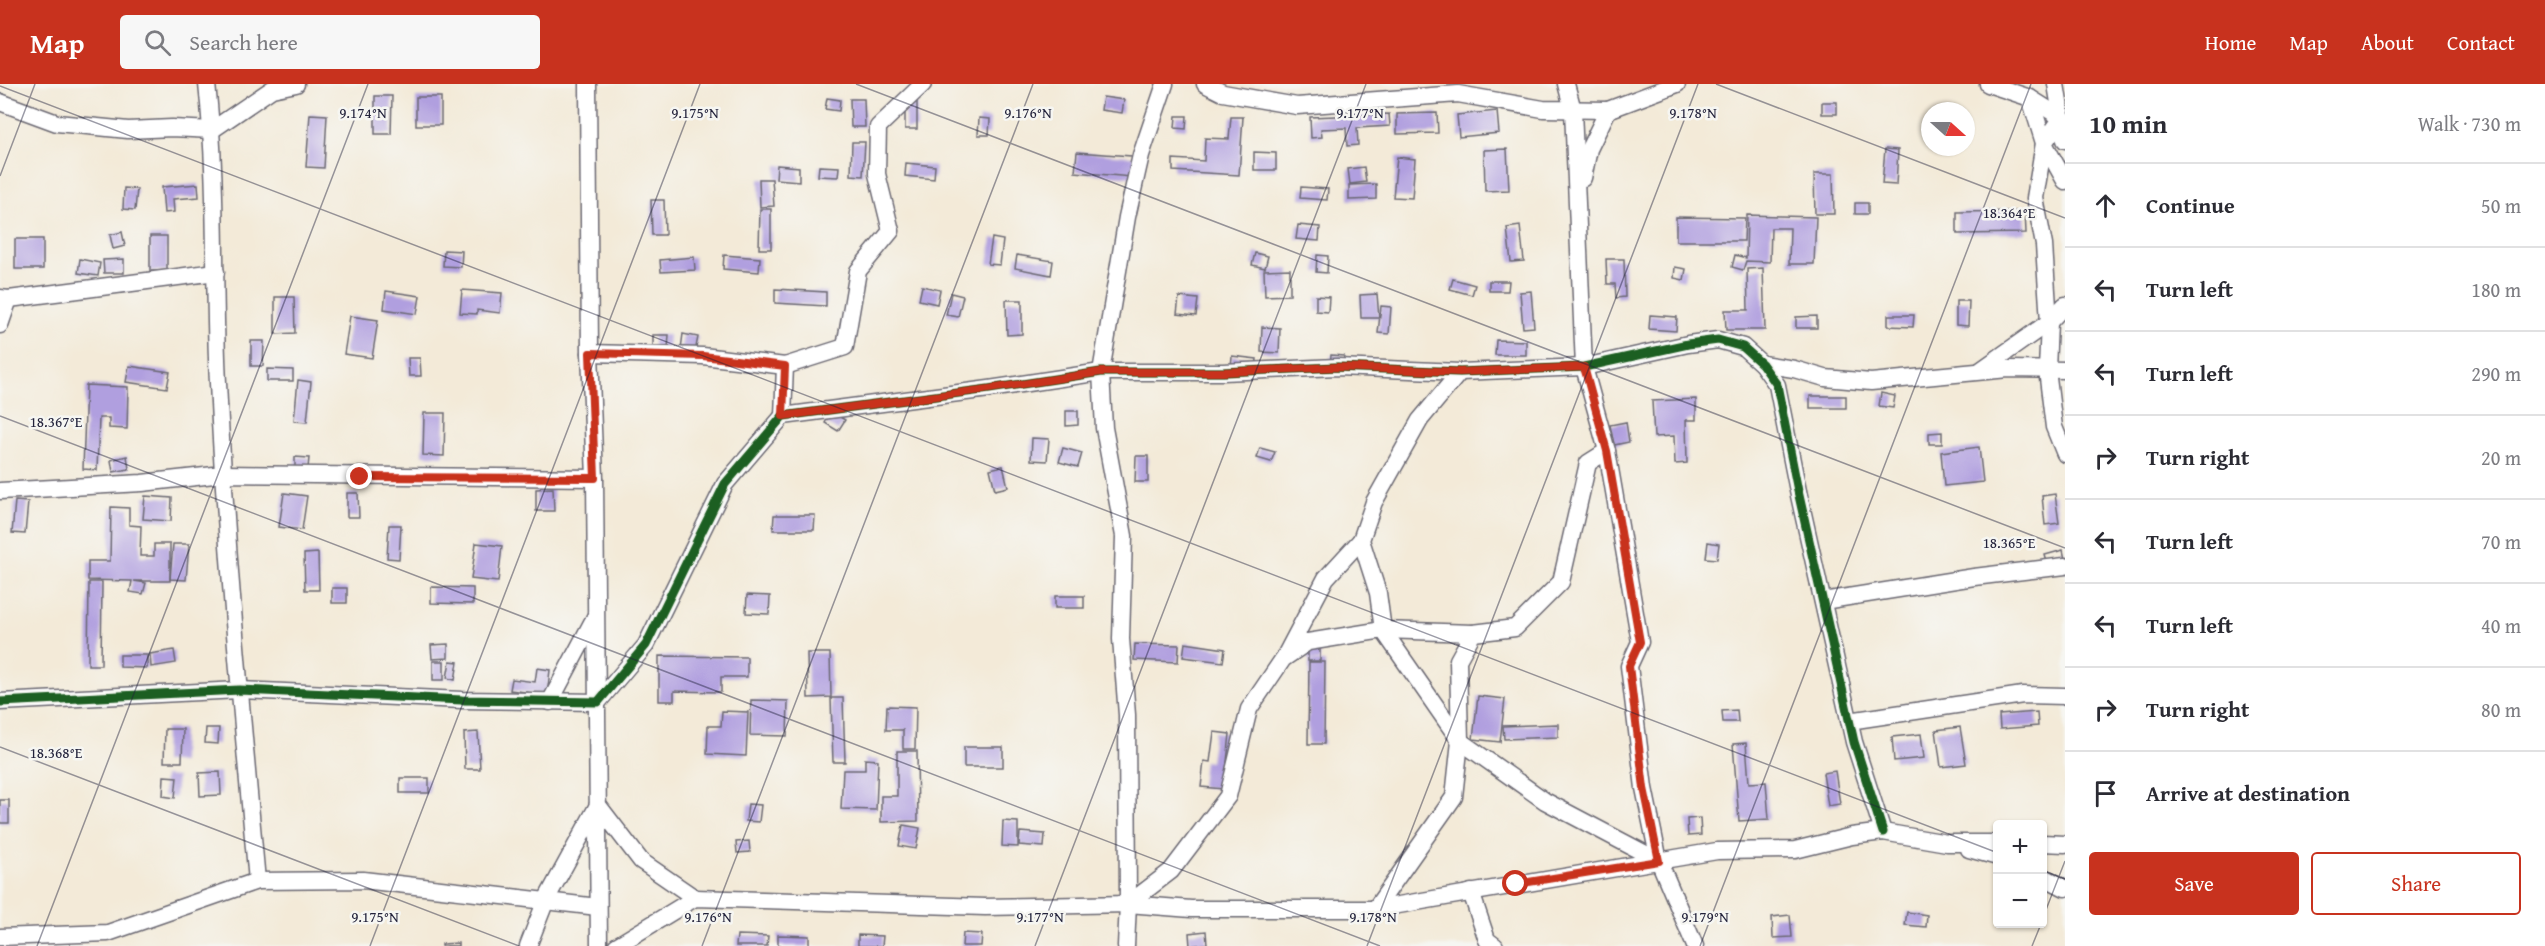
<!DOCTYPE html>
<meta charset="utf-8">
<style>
:root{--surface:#fff;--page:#f7f7f7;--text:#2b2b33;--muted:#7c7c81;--line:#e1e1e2;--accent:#c8321e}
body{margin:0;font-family:"Gentium Book Plus",serif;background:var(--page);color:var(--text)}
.controls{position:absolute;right:18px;bottom:18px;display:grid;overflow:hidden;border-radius:6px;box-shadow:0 2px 4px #0004}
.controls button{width:54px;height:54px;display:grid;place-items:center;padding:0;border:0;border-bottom:2px solid var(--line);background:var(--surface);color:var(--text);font:30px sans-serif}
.compass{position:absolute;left:1921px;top:18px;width:54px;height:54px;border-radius:50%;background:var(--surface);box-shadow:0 2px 4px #0004;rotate:111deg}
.stop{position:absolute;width:18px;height:18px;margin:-14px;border:4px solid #c8321e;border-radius:50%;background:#fff}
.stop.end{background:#c8321e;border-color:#fff;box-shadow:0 2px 6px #0008}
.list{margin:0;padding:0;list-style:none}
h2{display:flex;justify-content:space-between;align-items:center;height:78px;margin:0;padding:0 24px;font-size:26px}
h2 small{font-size:20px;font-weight:400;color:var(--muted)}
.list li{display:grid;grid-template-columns:39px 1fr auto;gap:18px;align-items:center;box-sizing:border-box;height:84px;padding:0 24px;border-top:2px solid var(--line)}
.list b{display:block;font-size:22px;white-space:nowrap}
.list em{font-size:20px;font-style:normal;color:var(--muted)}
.actions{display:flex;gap:12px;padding:18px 24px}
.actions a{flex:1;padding:14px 0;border:2px solid var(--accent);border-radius:6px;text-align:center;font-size:21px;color:var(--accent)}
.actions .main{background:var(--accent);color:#fff}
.icon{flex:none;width:33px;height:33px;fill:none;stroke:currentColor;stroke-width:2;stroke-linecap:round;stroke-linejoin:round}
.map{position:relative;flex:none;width:2065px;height:862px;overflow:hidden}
header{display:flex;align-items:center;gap:36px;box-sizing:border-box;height:84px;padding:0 30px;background:var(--accent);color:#fff}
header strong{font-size:28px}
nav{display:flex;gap:33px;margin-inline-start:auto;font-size:21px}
.search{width:420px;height:54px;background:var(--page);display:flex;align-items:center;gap:15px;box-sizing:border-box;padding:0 21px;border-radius:6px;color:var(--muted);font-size:22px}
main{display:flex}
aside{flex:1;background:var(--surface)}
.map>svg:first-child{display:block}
</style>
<header>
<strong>Map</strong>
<div class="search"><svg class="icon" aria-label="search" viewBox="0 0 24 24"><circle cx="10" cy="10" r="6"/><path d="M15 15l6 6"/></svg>Search here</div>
<nav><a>Home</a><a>Map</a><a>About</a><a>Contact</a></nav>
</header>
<main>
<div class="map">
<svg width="2065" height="862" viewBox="0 0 2065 862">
<rect width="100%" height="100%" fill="#f6f6f2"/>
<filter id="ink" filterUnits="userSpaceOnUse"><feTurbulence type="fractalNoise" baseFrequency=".0167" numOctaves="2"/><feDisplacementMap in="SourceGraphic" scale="12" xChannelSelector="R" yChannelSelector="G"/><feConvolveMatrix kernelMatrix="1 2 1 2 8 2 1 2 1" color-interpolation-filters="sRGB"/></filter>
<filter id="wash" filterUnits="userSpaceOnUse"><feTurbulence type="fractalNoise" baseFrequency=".008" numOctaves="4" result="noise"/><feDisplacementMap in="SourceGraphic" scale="24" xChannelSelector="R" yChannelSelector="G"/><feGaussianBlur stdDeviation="1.35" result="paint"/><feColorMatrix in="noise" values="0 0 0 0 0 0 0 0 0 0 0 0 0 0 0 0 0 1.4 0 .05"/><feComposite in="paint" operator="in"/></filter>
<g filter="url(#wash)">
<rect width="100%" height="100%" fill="#f3ead8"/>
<g id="blocks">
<g fill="#b09fdf">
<polygon points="375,12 392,12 391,50 375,50"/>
<rect x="416" y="13" width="25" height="28"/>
<polygon points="1103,13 1124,16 1122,29 1101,26"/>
<polygon points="827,14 840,16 839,27 825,25"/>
<polygon points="850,15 864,15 865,43 851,43"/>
<rect x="905" y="17" width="12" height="28"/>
<rect x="1822" y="18" width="15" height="12"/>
<polygon points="1497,27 1499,49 1459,53 1457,31"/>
<polygon points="1437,29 1438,49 1397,50 1397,30"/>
<polygon points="310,30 327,31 324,84 306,83"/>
<polygon points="1389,30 1390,42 1357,44 1358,61 1347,62 1346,44 1321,45 1322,53 1311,54 1310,33"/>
<polygon points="1176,32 1187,32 1186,45 1175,44"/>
<polygon points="1231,33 1243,33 1239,91 1173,87 1173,75 1204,77 1205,54 1229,55"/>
<polygon points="979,34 990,35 989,51 978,51"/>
<polygon points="852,58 865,58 863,92 851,91"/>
<polygon points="1507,65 1509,106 1485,107 1484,66"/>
<polygon points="1885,65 1898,66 1896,101 1882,100"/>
<polygon points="1077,68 1145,73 1143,94 1075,88"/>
<polygon points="1254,68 1276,69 1276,86 1254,86"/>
<polygon points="1397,73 1415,75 1412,114 1393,113"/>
<polygon points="906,79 935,82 934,95 905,92"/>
<polygon points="777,81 799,83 799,97 776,95"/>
<polygon points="819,82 839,83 838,93 818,92"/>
<polygon points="1364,83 1366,98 1350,100 1348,85"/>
<polygon points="1814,90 1833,90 1834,130 1815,130"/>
<polygon points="759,95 772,95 774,122 760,123"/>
<polygon points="198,100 199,113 173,115 174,128 164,129 162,103"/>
<polygon points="1376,100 1376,115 1349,116 1349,101"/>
<polygon points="1301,103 1328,105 1327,116 1300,114"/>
<polygon points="124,104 137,105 135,126 123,125"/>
<polygon points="651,116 664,116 665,151 652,151"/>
<rect x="1855" y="119" width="13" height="11"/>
<polygon points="760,125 771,125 771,165 759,165"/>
<polygon points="2025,127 2026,149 1957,150 1957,128"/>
<polygon points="1747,131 1816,133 1814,180 1789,180 1790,144 1771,144 1770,178 1746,177 1743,186 1732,183 1735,171 1746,174"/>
<polygon points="1676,133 1745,134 1744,157 1676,157"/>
<polygon points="1298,141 1320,143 1319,157 1296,155"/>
<polygon points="1520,142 1524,177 1511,178 1507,144"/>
<polygon points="122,148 125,162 113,165 110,151"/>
<rect x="150" y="152" width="17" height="35"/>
<polygon points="992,154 1003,156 1000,181 988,180"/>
<rect x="15" y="155" width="28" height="30"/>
<polygon points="444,166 462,167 461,183 443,182"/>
<polygon points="1255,169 1268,172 1265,184 1252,181"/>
<polygon points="724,171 760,174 759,188 723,185"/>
<polygon points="1017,171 1053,177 1051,191 1015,184"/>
<polygon points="1317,171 1328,172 1327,189 1316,188"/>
<polygon points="694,173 695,186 661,188 660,176"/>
<polygon points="80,175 100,179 98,192 78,189"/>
<polygon points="124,175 124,189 104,189 103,176"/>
<polygon points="1606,175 1624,175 1625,213 1616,214 1615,200 1607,200"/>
<polygon points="1675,183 1686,185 1684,196 1674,194"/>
<polygon points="1763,184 1765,246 1726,246 1725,226 1748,226 1747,185"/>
<polygon points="1290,185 1290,211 1265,212 1264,186"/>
<polygon points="1453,195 1475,201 1472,211 1450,205"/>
<polygon points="1489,197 1509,197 1508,207 1489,207"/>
<polygon points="922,202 940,206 937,220 919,216"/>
<polygon points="775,205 826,208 826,222 775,219"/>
<polygon points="462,206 502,209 500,229 477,226 477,230 460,229"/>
<polygon points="386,207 420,212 417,230 384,225"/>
<polygon points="1531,207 1534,243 1523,244 1520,208"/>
<polygon points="951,209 963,212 958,233 946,231"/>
<polygon points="1377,210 1379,234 1361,234 1360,211"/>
<polygon points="1316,212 1329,213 1328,228 1316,227"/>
<polygon points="275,213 294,213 295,249 275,250"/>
<polygon points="1179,213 1198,215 1196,232 1177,230"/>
<polygon points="1006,216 1022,216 1022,250 1007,251"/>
<polygon points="1956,217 1969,217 1968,242 1956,241"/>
<polygon points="1381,222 1391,223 1389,250 1378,249"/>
<polygon points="1650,231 1677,233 1676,247 1649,245"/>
<polygon points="1888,231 1914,231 1913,243 1888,242"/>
<polygon points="350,232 378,236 372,274 344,270"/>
<polygon points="1817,232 1817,244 1796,244 1796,233"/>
<polygon points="1262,243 1280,244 1279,269 1261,268"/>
<polygon points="683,250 698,253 695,268 681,265"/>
<polygon points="653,251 669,251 668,265 653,264"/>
<polygon points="1496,256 1526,257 1526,271 1495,271"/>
<polygon points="251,257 264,257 263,282 251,282"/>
<polygon points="1331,271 1344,272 1343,283 1330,282"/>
<polygon points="1232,272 1257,275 1256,286 1231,283"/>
<polygon points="408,274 420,274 421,292 409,292"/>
<polygon points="129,282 170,288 167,304 126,298"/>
<polygon points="267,285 293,286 293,297 267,297"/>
<polygon points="298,296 311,298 307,338 294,337"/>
<polygon points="86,301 128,303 127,345 109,344 109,334 99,334 97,386 83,385"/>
<polygon points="1881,309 1895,312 1893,324 1879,322"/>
<rect x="1810" y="312" width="36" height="12"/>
<polygon points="1696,315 1696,336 1686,336 1687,379 1675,380 1674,352 1654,353 1652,317"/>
<polygon points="1066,327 1078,327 1078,341 1066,342"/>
<polygon points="831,328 845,336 838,347 825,339"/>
<polygon points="424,329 445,329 444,372 423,371"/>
<polygon points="1626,338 1629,358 1614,361 1610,341"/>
<polygon points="1942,348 1942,360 1929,360 1929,349"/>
<polygon points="1032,354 1049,355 1047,377 1031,376"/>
<polygon points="1979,363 1983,398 1944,402 1941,368"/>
<polygon points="1063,364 1082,369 1078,383 1059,378"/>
<polygon points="1260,364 1275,368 1271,378 1257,374"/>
<polygon points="127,372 129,385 113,388 111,376"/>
<polygon points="1136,372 1148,372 1148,398 1135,398"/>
<polygon points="295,373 309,374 308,384 295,383"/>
<polygon points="1003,382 1008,403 995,406 990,385"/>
<polygon points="553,404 554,427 536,427 536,405"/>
<polygon points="284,409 307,412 302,446 279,443"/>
<polygon points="347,409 358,409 359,433 347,433"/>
<polygon points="2055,410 2059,439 2045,441 2042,412"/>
<polygon points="145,412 172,414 171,437 143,435"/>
<polygon points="15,417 28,418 25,450 12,449"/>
<polygon points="111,423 129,424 129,441 141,442 140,472 154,472 154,460 170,460 170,497 134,497 146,499 143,510 130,508 132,497 88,496 88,477 110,477"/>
<polygon points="774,431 815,431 814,446 773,446"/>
<polygon points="389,441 401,441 399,475 387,474"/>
<polygon points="1708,458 1719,460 1717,475 1706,474"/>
<polygon points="476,459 502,462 498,498 471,495"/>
<polygon points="173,460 189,460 186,496 170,495"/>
<polygon points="2063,466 2065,475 2048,482 2045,471"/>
<polygon points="318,469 319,506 305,506 304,470"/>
<polygon points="89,498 102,498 101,581 88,581"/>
<polygon points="431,503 473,504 473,520 431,519"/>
<rect x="332" y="504" width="15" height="15"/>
<polygon points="747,511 770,512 769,530 746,529"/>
<rect x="1055" y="512" width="29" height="12"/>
<polygon points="1185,559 1225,565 1223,578 1183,573"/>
<polygon points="448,560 448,574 432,575 431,561"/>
<polygon points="1135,560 1179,561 1178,578 1134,576"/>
<rect x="1308" y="564" width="12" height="13"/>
<polygon points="174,566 176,579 151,583 150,570"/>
<polygon points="807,569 830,569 831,613 808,614"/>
<polygon points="120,571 147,571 147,584 120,583"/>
<polygon points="659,572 747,573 747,593 721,593 721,608 674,607 674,617 659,617"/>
<rect x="433" y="577" width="11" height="19"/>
<polygon points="450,577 458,578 455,596 447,594"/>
<polygon points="1309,578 1325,578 1324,660 1308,660"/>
<polygon points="537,584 550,586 547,611 510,606 512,595 535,598"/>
<polygon points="1478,612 1505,615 1500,658 1473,655"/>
<polygon points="831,614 843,614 845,678 833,678"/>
<polygon points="751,616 788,617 787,652 750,651"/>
<polygon points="887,622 916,623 915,665 903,665 903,646 886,646"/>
<polygon points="1737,626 1738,638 1723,638 1722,627"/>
<polygon points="722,627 748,628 746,672 707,670 708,642 721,642"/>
<polygon points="2037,628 2038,642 2000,645 1999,631"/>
<polygon points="1558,640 1558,653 1504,655 1503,642"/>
<polygon points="1960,643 1966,680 1941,683 1936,646"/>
<polygon points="206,644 219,644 218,660 205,659"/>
<polygon points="165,645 183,645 182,678 164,678"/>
<polygon points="478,648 480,685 465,685 464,649"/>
<polygon points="1214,648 1230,650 1224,705 1201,703 1204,677 1210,678"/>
<polygon points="1921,650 1924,674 1894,677 1892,653"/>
<polygon points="1746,659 1749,699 1766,698 1769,735 1739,737 1733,660"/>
<rect x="964" y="663" width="39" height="20"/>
<polygon points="897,667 917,667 918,737 881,738 881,712 897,712"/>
<polygon points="865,675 878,676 876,726 841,725 843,686 865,686"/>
<polygon points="1835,687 1840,720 1828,722 1823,689"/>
<polygon points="220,688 221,711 200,712 199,689"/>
<polygon points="164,692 177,693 175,714 163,712"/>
<rect x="400" y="694" width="29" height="15"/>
<rect x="0" y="716" width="9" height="23"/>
<polygon points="748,720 761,721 759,738 746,737"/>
<polygon points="1700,734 1701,751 1688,752 1687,735"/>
<polygon points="1003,737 1018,738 1018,763 1002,762"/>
<polygon points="903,741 920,744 916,765 899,762"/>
<polygon points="1020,748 1045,750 1044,763 1019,761"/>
<polygon points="749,757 750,768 737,769 736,758"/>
<polygon points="1907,828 1927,831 1926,843 1905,841"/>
<polygon points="1790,831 1792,853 1773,854 1772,833"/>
<polygon points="1206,847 1207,860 1190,862 1189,849"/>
<polygon points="963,849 982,850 981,862 962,862"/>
<polygon points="737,851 768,852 767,862 736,862"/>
<polygon points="778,851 809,852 809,862 778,862"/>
<polygon points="858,851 883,852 882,862 858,862"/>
<polygon points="458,859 458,862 442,862 442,860"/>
</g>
</g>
</g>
<g filter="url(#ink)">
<use href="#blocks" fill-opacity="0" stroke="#6b6872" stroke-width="1.5"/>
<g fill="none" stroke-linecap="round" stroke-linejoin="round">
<g stroke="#6b6872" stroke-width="19">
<g id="minor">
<path d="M207,0C218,100 213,200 218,299C226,466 242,632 257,797"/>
<polyline points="588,0 590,269 595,394 599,862"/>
<polyline points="1205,0 1223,9 1297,22 1458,10 1543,25 1608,26"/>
<polyline points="1566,0 1573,26 1584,283 1607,367 1640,558 1629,582 1644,704 1659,777 1695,862"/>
<polyline points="1988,0 2030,14 2065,36"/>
<polyline points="2056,0 2065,56"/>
<polyline points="2030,14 2044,59 2035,114 2044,161 2049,238 2047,286 2054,343 2065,370"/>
<polyline points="0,18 57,39 128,46 172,44 212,46 272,5 296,0"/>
<polyline points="2061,35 2044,59 2065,97"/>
<polyline points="1583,94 1589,65 1608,26 1677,0"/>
<polyline points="0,214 9,215 216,188"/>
<polyline points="0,241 9,215"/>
<polyline points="590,269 703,272 785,282 845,263 858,187 891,147 877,90 878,43 923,0"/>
<polyline points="1762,280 1794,285 1825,294 1871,298 2008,285 2065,286"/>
<polyline points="1981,286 2049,238 2065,221"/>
<polyline points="1460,288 1420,336 1374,418 1361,456 1378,509 1383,546 1460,657 1545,717 1659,777"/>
<polyline points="783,332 785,282"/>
<polyline points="0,407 142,399 223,390 595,394"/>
<polyline points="1823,517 1974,493 2065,482"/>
<polyline points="1285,572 1326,494 1361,456"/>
<polyline points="0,618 239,606 462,616 598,618 646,561 725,400 783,332 989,305 1101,288 1223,288 1337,283 1460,288 1584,283 1688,260 1718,256 1743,263 1762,280 1777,301 1798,407 1854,658 1883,748"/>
<polyline points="550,618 595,533"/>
<polyline points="1849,637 2023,611 2065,612"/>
<polyline points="2042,759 2065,760"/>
<polyline points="1969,765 1998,773"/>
<polyline points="2042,792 2065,804"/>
<polyline points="1471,808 1487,856 1495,862"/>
<polyline points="1128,820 1171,787 1228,712 1249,625 1283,575 1308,558 1383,546 1473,549 1515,544 1561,498 1588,379 1607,367"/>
<polyline points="1375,825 1454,713 1460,657 1458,576 1473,549"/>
<polyline points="0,853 108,849 257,797 363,796 598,823"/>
<polyline points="528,862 546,816 598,721 641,777 695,814"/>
<polyline points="616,862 695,814 985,823 1128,820 1191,825 1375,825 1717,767 1795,766 1852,752 1883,748 1947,759 1998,759"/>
<polyline points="1126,862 1128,820 1127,631 1121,555 1124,452 1104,344 1101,288 1127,133 1141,71 1165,0"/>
</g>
</g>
<use href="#minor" stroke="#fff" stroke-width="16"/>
<g stroke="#f6f6f2" stroke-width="13">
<polyline id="cycleway" points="0,618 239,606 462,616 598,618 646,561 725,400 783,332 989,305 1101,288 1223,288 1337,283 1460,288 1584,283 1688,260 1718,256 1743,263 1762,280 1777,301 1798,407 1854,658 1883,748"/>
</g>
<use href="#cycleway" stroke="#1b5e20" stroke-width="9"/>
</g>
</g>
<g fill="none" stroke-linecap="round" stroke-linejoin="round" filter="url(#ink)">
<polyline stroke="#c8321e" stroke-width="8" points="360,393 595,394 590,269 703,272 785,282 783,332 989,305 1101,288 1223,288 1337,283 1460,288 1584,283 1607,367 1640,558 1629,582 1644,704 1659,777 1516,800"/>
</g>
<path fill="none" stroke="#22223b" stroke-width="1.5" stroke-opacity="0.45" d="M856,0L2065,464M1716,0L2065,134M0,2L1998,769M0,92L35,0M0,332L1380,862M0,663L519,862M2042,786L2065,795M2042,836L2065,777M37,862L368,0M370,862L700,0M702,862L1033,0M1035,862L1366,0M1367,862L1698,0M1700,862L2031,0M2032,862L2041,840"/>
<g font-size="15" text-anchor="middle" fill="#22223b" stroke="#f6f6f2" stroke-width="5" stroke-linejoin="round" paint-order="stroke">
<text x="1693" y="34">9.178°N</text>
<text x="363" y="34">9.174°N</text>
<text x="695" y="34">9.175°N</text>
<text x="1028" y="34">9.176°N</text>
<text x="1360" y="34">9.177°N</text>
<text x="2009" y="134">18.364°E</text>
<text x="56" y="343">18.367°E</text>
<text x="2009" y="464">18.365°E</text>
<text x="56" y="674">18.368°E</text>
<text x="375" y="838">9.175°N</text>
<text x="708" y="838">9.176°N</text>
<text x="1040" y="838">9.177°N</text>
<text x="1373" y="838">9.178°N</text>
<text x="1705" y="838">9.179°N</text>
</g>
</svg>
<div class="controls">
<button>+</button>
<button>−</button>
</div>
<svg class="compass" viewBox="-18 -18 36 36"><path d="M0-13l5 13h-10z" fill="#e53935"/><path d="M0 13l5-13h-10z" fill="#7c7c81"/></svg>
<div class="stop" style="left:1516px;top:800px"></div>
<div class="stop end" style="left:360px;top:393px"></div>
</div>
<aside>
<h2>10 min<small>Walk · 730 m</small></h2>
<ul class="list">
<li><svg class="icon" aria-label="ahead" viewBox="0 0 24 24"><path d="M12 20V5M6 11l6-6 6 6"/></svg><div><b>Continue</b></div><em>50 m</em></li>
<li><svg class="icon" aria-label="left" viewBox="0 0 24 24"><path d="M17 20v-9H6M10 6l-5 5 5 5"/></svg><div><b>Turn left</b></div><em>180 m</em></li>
<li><svg class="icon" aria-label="left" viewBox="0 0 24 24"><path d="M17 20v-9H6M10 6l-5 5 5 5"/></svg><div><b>Turn left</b></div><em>290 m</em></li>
<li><svg class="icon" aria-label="right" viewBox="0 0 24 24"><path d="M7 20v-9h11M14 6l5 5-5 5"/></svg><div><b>Turn right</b></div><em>20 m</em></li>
<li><svg class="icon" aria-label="left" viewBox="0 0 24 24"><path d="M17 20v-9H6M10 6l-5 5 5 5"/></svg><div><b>Turn left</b></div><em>70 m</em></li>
<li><svg class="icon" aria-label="left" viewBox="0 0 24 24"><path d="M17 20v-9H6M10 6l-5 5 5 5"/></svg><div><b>Turn left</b></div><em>40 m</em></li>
<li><svg class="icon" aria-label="right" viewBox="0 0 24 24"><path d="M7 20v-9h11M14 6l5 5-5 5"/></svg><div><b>Turn right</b></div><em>80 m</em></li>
<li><svg class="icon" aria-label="arrive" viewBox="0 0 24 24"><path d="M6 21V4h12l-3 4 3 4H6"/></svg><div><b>Arrive at destination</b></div></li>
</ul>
<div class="actions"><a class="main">Save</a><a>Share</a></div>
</aside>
</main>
